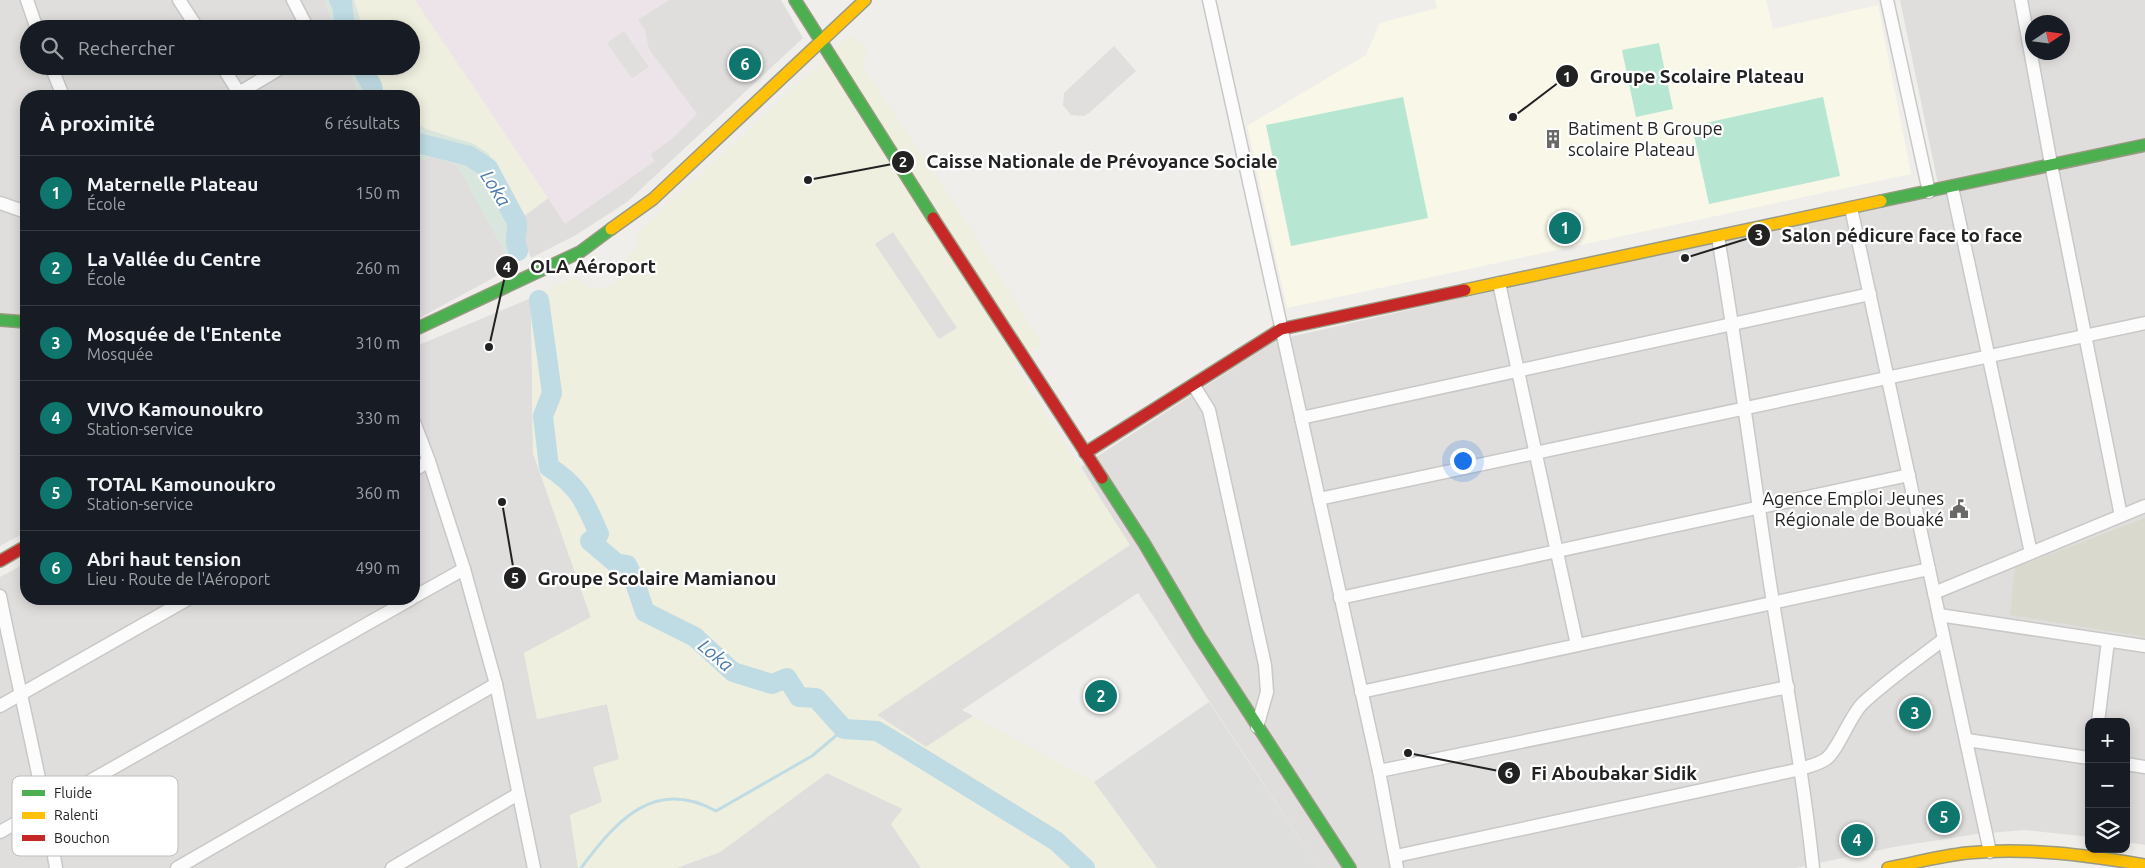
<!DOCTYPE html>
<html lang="fr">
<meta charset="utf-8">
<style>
:root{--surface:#171b24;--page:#20242c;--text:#f1f3f6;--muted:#9ea1a6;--line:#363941;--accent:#0f766e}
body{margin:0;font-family:Ubuntu,sans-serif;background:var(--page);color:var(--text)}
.controls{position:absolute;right:15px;bottom:15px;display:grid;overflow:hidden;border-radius:10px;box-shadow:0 2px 12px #0003}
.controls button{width:45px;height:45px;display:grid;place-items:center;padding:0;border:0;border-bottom:1px solid var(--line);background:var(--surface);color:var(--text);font:25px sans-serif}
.compass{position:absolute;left:2025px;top:15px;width:45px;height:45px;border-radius:50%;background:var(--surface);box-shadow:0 2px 12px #0003;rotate:77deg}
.you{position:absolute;left:1462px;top:460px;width:18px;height:18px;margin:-12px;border:4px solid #fff;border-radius:50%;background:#1a73e8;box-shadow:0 0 0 8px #1a73e833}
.badge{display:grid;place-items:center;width:32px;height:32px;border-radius:50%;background:var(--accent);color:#fff;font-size:16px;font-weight:700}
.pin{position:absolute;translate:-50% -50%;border:2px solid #fff;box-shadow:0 1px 5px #0006}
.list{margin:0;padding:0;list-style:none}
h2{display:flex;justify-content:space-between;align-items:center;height:65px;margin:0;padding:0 20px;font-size:21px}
h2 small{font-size:16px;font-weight:400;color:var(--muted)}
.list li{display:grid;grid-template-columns:32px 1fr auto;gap:15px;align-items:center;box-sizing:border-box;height:75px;padding:0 20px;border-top:1px solid var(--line)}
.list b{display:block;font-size:19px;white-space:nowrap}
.list p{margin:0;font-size:16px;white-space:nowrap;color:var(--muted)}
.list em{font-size:16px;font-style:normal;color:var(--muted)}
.icon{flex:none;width:28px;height:28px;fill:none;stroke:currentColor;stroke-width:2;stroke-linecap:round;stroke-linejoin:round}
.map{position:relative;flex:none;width:2145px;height:868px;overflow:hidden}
.search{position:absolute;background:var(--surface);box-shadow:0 2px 12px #0003;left:20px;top:20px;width:400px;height:55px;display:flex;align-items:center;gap:12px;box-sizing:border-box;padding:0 18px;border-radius:28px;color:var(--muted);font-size:19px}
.panel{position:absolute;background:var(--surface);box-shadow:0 2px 12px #0003;left:20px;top:90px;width:400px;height:515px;border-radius:20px}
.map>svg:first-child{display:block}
</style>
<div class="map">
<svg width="2145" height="868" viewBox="0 0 2145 868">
<rect width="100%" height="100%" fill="#f0eeeb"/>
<g fill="#dfdedc" fill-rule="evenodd">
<polygon points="0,0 325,0 335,29 29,29 29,66 348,66 359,96 26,96 26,532 0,546"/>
<polygon points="415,0 781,0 803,38 627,202 576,235 531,258 516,222 548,198"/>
<path d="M1900,0H2145V845L2126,842V722H2089V837L2025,830L1977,834L1894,847L1796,868H1319L1138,593L962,710L973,716L926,747L877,715L1129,545L1081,467L1277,340L1939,189ZM2032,22H2062V52H2032Z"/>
<polygon points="414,154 424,160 431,155 458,166 513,267 414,321"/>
<polygon points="531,298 533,453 591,618 524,653 537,719 607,704 619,759 602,802 570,815 578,868 0,868 0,577 26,563 26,599 414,599 414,347"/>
<polygon points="827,773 903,809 891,824 921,868 676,868 720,852"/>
</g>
<polygon fill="#ede4e9" points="415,0 669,0 638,20 645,30 649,49 697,114 673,138 651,154 655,161 565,224"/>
<polygon fill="#f8f7e8" points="1435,0 1766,0 1773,29 1878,5 1911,174 1287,308 1247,126 1366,55 1380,23 1437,8"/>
<polygon fill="#dededc" points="1209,702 1319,868 1157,868 1094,782"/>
<polygon fill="#d9d9cd" points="2145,518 2145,637 2010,615 2015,568"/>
<g fill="#efefdf">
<polygon points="354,0 415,0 548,198 516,222 489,154 465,140 426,129 414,121 414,96 386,96 382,91 374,66 411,66 411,29 363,29"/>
<polygon points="851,35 867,47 864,69 948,193 1042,344 1014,364 1130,545 877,715 926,747 973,716 1094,782 1157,868 921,868 891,824 903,809 827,773 720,852 676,868 578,868 570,815 602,802 593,767 619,759 607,704 537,719 524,653 591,617 533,453 531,298 574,278 589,287 604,289 626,277 622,264 638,246 638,233"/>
</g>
<g fill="#d9e6de">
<polygon points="325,0 354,0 363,29 335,29"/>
<polygon points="348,66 374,66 382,91 386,96 359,96"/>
<polygon points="414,121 426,129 474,144 489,154 526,248 507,257 458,166 431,155 424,160 414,154"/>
</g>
<g fill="#b7e6d2">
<polygon points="1659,43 1673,109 1636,117 1622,50"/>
<polygon points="1403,97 1428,218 1291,246 1266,125"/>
<polygon points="1823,97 1840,176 1709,204 1692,126"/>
</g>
<g fill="#e0dfde">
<polygon points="624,31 649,67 632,78 607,43"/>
<polygon points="1114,46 1136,71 1089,113 1084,116 1071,115 1063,105 1064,93"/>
<polygon points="893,232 957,328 939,339 875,244"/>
</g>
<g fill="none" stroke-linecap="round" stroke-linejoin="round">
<path stroke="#bfdbe3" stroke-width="3" d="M581,868C616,821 654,777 716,811L812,756L844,729"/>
<g stroke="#bfdbe3" stroke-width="20">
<polyline points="339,0 342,4 345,29"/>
<polyline points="361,66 372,86 374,96"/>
<path d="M414,142L469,156L488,168L517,222C518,236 513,236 518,251"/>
<path d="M539,300L552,393L543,416L549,467C579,486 585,502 599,534L590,541L616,563L627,565L633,577L645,612L695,637L733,672L772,684L787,678L799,697L816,698L844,729L877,731L907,749L1056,841L1085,868"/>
</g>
<g stroke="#c9c8c7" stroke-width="15">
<g id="street">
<polyline points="27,0 37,29"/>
<polyline points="179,0 198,29"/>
<polyline points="293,0 308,29"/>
<polyline points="1209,0 1379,771 1397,868"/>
<polyline points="1887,0 1929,192"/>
<polyline points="2021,0 2051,164 2121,516"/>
<polyline points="51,66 63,96"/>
<polyline points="222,66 241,96"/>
<polyline points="239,93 284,66"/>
<polyline points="1952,187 2031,553"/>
<polyline points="0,203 26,212"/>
<polyline points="1851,208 1990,852"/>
<path d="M1718,237C1737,350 1752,463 1769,577C1784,674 1803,770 1813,868"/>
<polyline points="1499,283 1577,645"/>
<polyline points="1194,386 1209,410 1265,665 1267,692 1257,727"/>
<polyline points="1301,418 1870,294"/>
<polyline points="414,422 429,461 464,569 496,684 534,868"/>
<polyline points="414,470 429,461"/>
<polyline points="1319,499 2145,323"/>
<polyline points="1934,593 2145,506"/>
<path d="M0,596C18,687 41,776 56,868"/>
<polyline points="414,597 464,569"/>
<polyline points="1340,598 1909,475"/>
<polyline points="1939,615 2145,646"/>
<polyline points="1361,692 1929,569"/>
<polyline points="0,706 188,599"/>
<polyline points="2098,722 2108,641"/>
<polyline points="1967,740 2089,758"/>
<polyline points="2126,764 2145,767"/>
<polyline points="1379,771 1788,687"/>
<polyline points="0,832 411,599"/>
<path d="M1396,856L1801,769C1809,766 1819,764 1826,759C1838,750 1849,718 1862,704C1887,680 1917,660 1944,639"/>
<polyline points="177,868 496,684"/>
<polyline points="392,868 518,794"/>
</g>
</g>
<g stroke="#999a82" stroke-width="14">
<g id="fast">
<polyline points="795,0 933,218"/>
<polyline points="1881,201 2145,145"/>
<polyline points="0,320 26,322"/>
<polyline points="414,330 580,252 611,229"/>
<polyline points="1102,478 1144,543 1199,636 1350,868"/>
</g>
</g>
<g stroke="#999a82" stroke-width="14">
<g id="slow">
<polyline points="611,229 653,199 865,0"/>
<polyline points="1465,290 1881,201"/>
<path d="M1888,868C1914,863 1940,856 1967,853C2026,847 2086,855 2145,865"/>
</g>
</g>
<g stroke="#999a82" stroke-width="14">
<g id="jam">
<polyline points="933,218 1102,478"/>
<polyline points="1085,453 1281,329 1465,290"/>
<polyline points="0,561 26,546"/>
</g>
</g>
<use href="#street" stroke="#fdfcfc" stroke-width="12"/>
<use href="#fast" stroke="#4caf50" stroke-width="11"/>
<use href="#slow" stroke="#ffc107" stroke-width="11"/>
<use href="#jam" stroke="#c62828" stroke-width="11"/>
</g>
<defs>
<g id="building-bare" transform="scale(1.5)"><path d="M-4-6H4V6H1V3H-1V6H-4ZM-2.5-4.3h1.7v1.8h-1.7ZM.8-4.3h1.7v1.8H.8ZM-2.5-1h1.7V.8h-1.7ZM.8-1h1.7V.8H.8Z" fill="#6a6968" stroke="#fff" stroke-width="2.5" paint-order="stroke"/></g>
<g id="civic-bare" transform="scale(1.5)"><path d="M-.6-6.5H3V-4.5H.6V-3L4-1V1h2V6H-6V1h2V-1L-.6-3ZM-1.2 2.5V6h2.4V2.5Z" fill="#6a6968" stroke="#fff" stroke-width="2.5" paint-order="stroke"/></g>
</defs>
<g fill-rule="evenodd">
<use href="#building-bare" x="1553" y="139"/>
<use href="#civic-bare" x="1959" y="509"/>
</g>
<g text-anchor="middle" stroke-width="4.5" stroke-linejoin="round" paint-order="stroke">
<g font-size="18" fill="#222" stroke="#fff" text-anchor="start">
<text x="1568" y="135">Batiment B Groupe<tspan x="1568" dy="21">scolaire Plateau</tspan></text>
<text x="1944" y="505" text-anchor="end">Agence Emploi Jeunes<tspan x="1944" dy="21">Régionale de Bouaké</tspan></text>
</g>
<g font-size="19" font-style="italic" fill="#4a7aab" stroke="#fff">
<text transform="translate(496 188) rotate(58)" y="7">Loka</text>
<text transform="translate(716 655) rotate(40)" y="7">Loka</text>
</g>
</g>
<rect x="12" y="776" width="166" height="80" rx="8" fill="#fff" stroke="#bdbdbd" stroke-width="1"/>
<rect x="22" y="790" width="23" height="6" fill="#4caf50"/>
<rect x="22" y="812" width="23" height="7" fill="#ffc107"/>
<rect x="22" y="835" width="23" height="6" fill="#c62828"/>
<g font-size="14" fill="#222">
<text x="54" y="798">Fluide</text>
<text x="54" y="820">Ralenti</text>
<text x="54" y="843">Bouchon</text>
</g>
<path fill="none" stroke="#222" stroke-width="2" d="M1513 117L1567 76M808 180L903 162M1685 258L1759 235M489 347L507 267M502 502L515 578M1408 753L1509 773"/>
<g fill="#222" stroke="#fff" stroke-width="2">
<circle cx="1513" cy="117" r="5"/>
<circle cx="808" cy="180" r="5"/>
<circle cx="1685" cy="258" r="5"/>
<circle cx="489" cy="347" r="5"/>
<circle cx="502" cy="502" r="5"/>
<circle cx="1408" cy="753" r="5"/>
<circle cx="1567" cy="76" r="12"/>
<circle cx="903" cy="162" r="12"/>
<circle cx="1759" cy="235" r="12"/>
<circle cx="507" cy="267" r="12"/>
<circle cx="515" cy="578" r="12"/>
<circle cx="1509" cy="773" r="12"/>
</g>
<g font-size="15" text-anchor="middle" font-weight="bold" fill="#fff">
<text x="1567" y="82">1</text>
<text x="903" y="167">2</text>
<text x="1759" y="240">3</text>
<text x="507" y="272">4</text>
<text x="515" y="583">5</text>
<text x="1509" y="778">6</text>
</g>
<g font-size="19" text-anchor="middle" font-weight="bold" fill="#222" stroke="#fff" stroke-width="4.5" stroke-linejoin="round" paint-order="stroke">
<text x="1697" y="83">Groupe Scolaire Plateau</text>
<text x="1102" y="168">Caisse Nationale de Prévoyance Sociale</text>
<text x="1902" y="242">Salon pédicure face to face</text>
<text x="593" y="273">OLA Aéroport</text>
<text x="657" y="585">Groupe Scolaire Mamianou</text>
<text x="1614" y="780">Fi Aboubakar Sidik</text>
</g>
</svg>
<div class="controls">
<button>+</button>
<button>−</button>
<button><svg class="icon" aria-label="layers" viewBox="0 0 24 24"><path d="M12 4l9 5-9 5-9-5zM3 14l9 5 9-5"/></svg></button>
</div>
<svg class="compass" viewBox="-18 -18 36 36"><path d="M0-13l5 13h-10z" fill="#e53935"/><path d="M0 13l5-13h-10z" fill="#9ea1a6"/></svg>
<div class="you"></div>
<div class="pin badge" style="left:1565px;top:228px">1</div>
<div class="pin badge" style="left:1101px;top:696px">2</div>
<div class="pin badge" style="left:1915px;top:713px">3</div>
<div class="pin badge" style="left:1857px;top:840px">4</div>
<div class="pin badge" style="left:1944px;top:817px">5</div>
<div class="pin badge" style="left:745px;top:64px">6</div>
<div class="search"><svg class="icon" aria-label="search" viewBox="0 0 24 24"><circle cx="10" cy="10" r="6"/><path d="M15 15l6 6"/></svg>Rechercher</div>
<section class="panel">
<h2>À proximité<small>6 résultats</small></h2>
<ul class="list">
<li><span class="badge">1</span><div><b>Maternelle Plateau</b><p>École</p></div><em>150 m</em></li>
<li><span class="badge">2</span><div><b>La Vallée du Centre</b><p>École</p></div><em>260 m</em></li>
<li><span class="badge">3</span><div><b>Mosquée de l'Entente</b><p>Mosquée</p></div><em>310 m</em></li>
<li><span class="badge">4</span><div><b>VIVO Kamounoukro</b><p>Station-service</p></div><em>330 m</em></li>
<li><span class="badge">5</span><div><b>TOTAL Kamounoukro</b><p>Station-service</p></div><em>360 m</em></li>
<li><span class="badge">6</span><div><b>Abri haut tension</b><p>Lieu · Route de l'Aéroport</p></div><em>490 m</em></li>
</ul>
</section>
</div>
